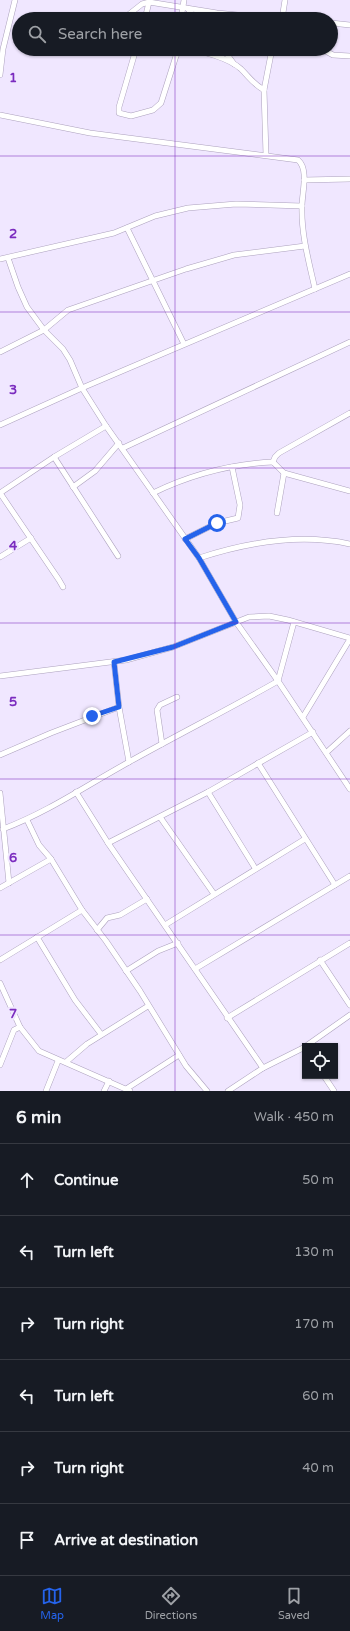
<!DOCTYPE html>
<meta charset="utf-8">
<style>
:root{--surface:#171b24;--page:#20242c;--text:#f1f3f6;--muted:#9ea1a6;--line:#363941;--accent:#2563eb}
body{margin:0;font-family:"Varela Round",sans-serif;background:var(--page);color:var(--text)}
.controls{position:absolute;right:12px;bottom:12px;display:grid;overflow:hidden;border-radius:0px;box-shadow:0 1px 3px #0004}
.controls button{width:36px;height:36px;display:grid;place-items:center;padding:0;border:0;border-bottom:1px solid var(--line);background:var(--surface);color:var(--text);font:20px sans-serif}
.stop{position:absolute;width:12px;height:12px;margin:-9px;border:3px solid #2563eb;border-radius:50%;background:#fff}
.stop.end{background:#2563eb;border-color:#fff;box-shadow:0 1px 4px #0008}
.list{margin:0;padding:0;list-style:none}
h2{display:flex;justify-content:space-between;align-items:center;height:52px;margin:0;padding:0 16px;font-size:17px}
h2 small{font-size:13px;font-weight:400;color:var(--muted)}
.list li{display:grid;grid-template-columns:26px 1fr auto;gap:12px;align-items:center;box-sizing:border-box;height:72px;padding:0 16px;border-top:1px solid var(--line)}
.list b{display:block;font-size:15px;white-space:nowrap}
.list em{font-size:13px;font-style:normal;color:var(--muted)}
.icon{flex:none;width:22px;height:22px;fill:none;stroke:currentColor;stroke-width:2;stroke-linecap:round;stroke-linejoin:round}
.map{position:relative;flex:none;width:350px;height:1091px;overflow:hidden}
.search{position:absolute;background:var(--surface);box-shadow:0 1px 3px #0004;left:12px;right:12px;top:12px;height:44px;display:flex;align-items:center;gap:10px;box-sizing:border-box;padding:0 14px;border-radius:22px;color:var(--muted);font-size:15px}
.sheet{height:484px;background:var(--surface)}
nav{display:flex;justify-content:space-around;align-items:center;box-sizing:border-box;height:56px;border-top:1px solid var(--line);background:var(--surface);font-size:11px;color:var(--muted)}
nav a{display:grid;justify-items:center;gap:2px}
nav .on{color:var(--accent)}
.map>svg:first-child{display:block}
</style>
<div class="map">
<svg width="350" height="1091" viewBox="0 0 350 1091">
<rect width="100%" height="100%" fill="#f0e7ff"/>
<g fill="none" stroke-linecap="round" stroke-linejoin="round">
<g stroke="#aca1bd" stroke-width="6">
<g id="minor">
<polyline points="188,9 196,19"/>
<polyline points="123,19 142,4 149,2 217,13 280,19"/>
<polyline points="145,19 149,2"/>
<polyline points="181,19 184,0"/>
<polyline points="282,19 285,0"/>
<polyline points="331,23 350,25"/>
<polyline points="136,49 119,107 119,113 131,116 153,110 161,103 176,56 180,49"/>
<path d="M184,49C200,50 229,58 241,69C250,78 252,83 264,90"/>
<polyline points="223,49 234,64"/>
<polyline points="322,49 333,55 350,56"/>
<polyline points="0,75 3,49 15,0"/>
<path d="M0,115L90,133L298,160C309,169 302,193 302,206C301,234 309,262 315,289"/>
<polyline points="266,155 264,90 272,49"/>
<polyline points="304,180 350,179"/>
<polyline points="127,228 184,344"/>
<polyline points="8,258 18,287 27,307 44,330 63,349 70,360 82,388 106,426 199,558 236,622 278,681 350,789"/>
<polyline points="0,259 114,233 155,216 188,208 236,204 302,206"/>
<polyline points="0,352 44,330 68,310 186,269 234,255 305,246"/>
<polyline points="0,425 82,388 350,274"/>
<polyline points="123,448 350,342"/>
<polyline points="54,457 118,556"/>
<polyline points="273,462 275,457 279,453 350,413"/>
<polyline points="273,462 284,473 350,491"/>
<polyline points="73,487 95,471 119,443"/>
<polyline points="0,493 54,457 106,426"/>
<polyline points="0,493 59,580 63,587"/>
<path d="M153,493C190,475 232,464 273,462"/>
<polyline points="277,513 284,473"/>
<polyline points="185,539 217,523 238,518 240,505 232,467"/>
<polyline points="0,557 31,538"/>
<path d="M199,558C248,542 299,533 350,544"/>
<polyline points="114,662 119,707 129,762"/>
<polyline points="0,676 126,660 173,647 249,617 269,616 288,620 350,638"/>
<polyline points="303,717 350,639"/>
<polyline points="162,744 157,710 160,705 177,697"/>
<polyline points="327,752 350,731"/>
<polyline points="0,755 51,733 119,707"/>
<polyline points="258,763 335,885"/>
<polyline points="76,792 108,843 263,1068"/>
<polyline points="208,792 255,868"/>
<polyline points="0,793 9,883"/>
<polyline points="160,817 214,894"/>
<polyline points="27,820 39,845 51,859 82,910 106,941 140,991 186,1066 207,1091"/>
<path d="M3,829C48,812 87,785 129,762C179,734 229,709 278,681L294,622"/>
<polyline points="108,843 208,792 313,732"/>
<polyline points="0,888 51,859"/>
<polyline points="165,925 305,839"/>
<polyline points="97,930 107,918 120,915 147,899"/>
<polyline points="37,937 75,1000 101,1034"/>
<polyline points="0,960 82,910"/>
<polyline points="320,960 350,1005"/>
<polyline points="195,969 350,876"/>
<polyline points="126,971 158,951 178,943"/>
<polyline points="0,983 20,1027 39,1051 130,1091"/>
<polyline points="227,1018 350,943"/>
<polyline points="306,1046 350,1015"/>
<polyline points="66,1062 87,1044 148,1006"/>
<polyline points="0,1065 14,1030 20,1027"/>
<polyline points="324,1076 334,1091"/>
<polyline points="126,1089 179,1055"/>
<polyline points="46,1091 58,1061"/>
<polyline points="104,1091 109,1081"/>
<polyline points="228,1091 263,1068 305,1047"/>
</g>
</g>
<use href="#minor" stroke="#fff" stroke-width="5"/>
</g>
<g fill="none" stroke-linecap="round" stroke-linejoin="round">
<polyline stroke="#2563eb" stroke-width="5" points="92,716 119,707 114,662 173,647 236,622 199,558 185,539 217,523"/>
</g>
<path fill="none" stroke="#7b2cbf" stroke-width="1" stroke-opacity="0.55" d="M175,0V19M175,49V1091M0,156H350M0,312H350M0,468H350M0,623H350M0,779H350M0,935H350"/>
<g font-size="13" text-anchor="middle" font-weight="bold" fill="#7b2cbf" stroke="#f0e7ff" stroke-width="4" stroke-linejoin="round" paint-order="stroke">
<text x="13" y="82">1</text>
<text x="13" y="238">2</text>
<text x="13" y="394">3</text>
<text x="13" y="550">4</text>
<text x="13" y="706">5</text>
<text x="13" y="862">6</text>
<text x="13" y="1018">7</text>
</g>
</svg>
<div class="controls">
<button><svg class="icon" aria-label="locate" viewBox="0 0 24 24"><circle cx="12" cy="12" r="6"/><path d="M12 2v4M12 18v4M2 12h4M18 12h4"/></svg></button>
</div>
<div class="stop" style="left:217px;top:523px"></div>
<div class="stop end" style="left:92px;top:716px"></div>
<div class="search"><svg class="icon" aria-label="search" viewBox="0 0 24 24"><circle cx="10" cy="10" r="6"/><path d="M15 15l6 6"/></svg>Search here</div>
</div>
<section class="sheet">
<h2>6 min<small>Walk · 450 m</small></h2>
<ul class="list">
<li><svg class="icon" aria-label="ahead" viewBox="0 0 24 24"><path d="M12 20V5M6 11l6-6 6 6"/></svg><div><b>Continue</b></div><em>50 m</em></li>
<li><svg class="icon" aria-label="left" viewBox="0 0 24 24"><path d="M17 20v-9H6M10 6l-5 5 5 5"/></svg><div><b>Turn left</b></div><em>130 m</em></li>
<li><svg class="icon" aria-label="right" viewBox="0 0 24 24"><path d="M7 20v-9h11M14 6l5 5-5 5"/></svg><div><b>Turn right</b></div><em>170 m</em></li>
<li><svg class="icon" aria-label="left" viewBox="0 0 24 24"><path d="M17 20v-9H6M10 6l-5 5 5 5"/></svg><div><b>Turn left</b></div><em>60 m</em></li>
<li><svg class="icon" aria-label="right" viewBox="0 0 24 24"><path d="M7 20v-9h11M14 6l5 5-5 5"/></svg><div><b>Turn right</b></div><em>40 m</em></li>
<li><svg class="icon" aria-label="arrive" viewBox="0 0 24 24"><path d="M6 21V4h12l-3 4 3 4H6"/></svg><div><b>Arrive at destination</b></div></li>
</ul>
</section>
<nav>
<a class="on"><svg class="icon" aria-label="map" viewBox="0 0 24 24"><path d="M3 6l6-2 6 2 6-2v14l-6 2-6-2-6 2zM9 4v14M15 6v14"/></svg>Map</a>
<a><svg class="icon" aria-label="directions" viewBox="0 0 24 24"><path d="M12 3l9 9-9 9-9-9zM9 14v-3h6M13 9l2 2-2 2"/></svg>Directions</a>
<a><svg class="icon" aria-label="saved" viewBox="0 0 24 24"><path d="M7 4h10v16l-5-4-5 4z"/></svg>Saved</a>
</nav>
